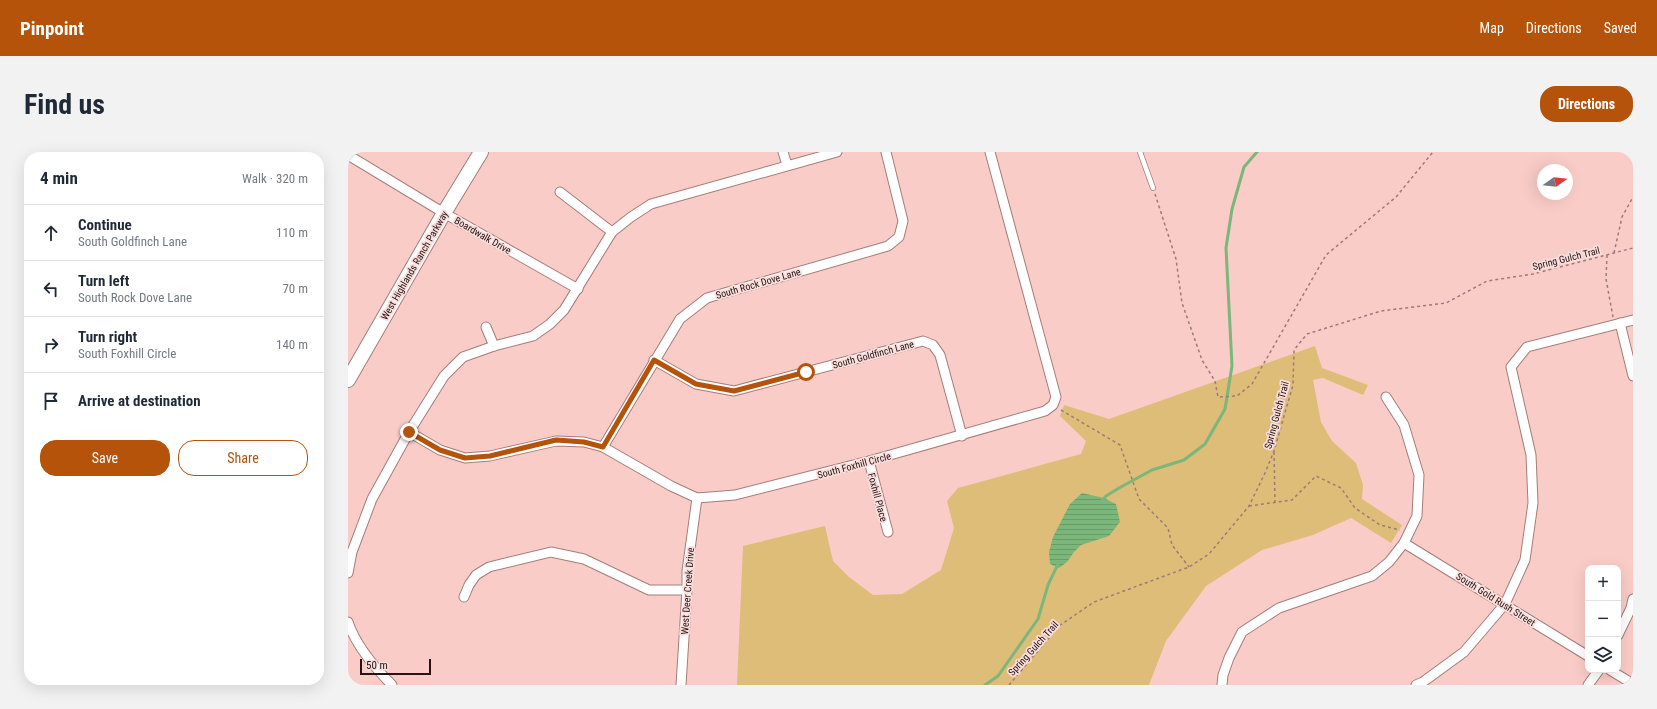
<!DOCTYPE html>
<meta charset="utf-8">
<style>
:root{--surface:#fff;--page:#f2f2f3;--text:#1f2937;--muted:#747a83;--line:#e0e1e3;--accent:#b45309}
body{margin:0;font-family:"Roboto Condensed",sans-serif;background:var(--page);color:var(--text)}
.controls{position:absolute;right:12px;bottom:12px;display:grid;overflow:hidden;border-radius:8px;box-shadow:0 4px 16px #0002}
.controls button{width:36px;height:36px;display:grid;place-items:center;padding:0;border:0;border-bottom:1px solid var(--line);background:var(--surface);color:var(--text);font:20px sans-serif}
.compass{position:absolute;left:1189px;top:12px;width:36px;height:36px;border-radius:50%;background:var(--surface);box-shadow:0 4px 16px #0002;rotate:75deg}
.scale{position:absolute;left:12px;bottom:10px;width:71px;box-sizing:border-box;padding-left:4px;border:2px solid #241413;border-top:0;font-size:11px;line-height:14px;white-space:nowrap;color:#241413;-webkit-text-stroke:3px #fadedc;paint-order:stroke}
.stop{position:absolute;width:12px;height:12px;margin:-9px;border:3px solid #b45309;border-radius:50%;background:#fff}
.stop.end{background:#b45309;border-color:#fff;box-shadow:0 1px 4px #0008}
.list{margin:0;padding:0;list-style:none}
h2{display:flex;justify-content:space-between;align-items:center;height:52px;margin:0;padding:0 16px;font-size:17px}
h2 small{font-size:13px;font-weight:400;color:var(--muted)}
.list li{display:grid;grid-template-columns:26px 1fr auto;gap:12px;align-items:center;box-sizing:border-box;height:56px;padding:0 16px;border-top:1px solid var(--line)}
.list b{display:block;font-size:15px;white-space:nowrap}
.list p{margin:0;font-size:13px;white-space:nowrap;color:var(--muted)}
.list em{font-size:13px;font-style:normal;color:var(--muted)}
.actions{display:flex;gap:8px;padding:12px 16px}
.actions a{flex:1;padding:9px 0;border:1px solid var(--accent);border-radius:16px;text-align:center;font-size:14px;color:var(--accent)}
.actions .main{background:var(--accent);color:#fff}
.icon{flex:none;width:22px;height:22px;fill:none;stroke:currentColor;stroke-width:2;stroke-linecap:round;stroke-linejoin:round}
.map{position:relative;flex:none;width:1285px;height:533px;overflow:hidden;border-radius:16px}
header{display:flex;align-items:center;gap:24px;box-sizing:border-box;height:56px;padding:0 20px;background:var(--accent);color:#fff}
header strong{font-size:19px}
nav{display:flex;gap:22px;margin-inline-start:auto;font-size:14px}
.intro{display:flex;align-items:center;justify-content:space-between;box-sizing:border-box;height:96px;padding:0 24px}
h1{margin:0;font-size:28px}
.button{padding:10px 18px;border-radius:16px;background:var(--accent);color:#fff;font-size:14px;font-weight:700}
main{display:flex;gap:24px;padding:0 24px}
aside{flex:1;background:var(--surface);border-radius:16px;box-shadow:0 4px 16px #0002}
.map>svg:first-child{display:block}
</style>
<header>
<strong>Pinpoint</strong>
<nav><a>Map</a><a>Directions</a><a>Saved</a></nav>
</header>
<div class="intro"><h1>Find us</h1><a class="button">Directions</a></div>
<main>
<aside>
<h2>4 min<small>Walk · 320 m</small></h2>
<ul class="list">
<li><svg class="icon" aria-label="ahead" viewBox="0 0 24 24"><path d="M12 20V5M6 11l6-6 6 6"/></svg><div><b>Continue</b><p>South Goldfinch Lane</p></div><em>110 m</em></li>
<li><svg class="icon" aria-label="left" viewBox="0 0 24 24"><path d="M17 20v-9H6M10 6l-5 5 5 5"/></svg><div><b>Turn left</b><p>South Rock Dove Lane</p></div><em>70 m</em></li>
<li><svg class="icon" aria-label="right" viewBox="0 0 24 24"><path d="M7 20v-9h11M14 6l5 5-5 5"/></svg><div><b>Turn right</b><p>South Foxhill Circle</p></div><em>140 m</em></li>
<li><svg class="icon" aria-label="arrive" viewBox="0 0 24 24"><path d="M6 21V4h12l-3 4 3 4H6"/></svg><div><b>Arrive at destination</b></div></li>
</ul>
<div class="actions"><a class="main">Save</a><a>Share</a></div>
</aside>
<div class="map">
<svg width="1285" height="533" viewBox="0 0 1285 533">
<defs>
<pattern id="water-rules" width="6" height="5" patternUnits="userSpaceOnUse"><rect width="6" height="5" fill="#7bb77b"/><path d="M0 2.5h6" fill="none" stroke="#6a9c69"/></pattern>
</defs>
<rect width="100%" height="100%" fill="#faccc8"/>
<polygon fill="#debd78" points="967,194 974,216 1020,233 1015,243 975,226 965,228 973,270 984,289 1008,311 1015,333 1014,347 1054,373 1043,391 1003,366 965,383 914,398 858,434 818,489 801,533 389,533 395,394 477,374 485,409 501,425 525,443 554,442 593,418 606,376 599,349 610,336 733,302 738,289 712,264 716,253 761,267"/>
<polygon fill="url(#water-rules)" points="734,341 756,346 768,352 772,370 761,384 733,393 726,400 719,410 711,416 702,412 701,400 705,385 722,352"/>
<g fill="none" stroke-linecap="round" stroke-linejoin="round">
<g stroke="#7bb77b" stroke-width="3">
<polyline points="754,349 758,344 771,336 804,318 836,308 857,292 877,257 884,214 878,96 884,57 896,15 909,0"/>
<polyline points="637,533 650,524 690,467 700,433 710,412"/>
</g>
<g stroke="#a67c79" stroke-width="6">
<polyline id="service" points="792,0 805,36"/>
</g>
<g stroke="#a67c79" stroke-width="11">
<g id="minor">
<polyline points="435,0 439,13"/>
<polyline points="0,3 96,61 230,137"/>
<polyline points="212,40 264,80"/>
<polyline points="1272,171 1285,224"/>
<polyline points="138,175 146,194"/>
<polyline points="306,208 348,232 386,239 575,189 585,193 592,203 614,284"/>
<polyline points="61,280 92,298 117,306 142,304 208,289 236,290 255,295 323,334 349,346 387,343 521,309 697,259 705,253 708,245 642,0"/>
<polyline points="255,295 332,167 359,146 540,94 551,85 555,69 538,0"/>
<polyline points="521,309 540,380"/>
<polyline points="1056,391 1240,504"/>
<polyline points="0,421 4,400 24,347 61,280 96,224 115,205 146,194 185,184 202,172 216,158 264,80 283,65 303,52 489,0"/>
<polyline points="116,445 121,433 128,423 141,415 203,400 236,407 301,438 339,438"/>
<path d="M0,470C8,494 26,515 44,533"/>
<polyline points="1270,483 1283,456 1285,447"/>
<polyline points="1262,518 1285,532"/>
<polyline points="333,533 339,438 339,419 349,346"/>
<polyline points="874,533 875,523 881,506 894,480 931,456 1024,424 1041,410 1056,391 1069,364 1071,323 1056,273 1038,245"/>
<polyline points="1068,533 1075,530 1116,500 1157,452 1177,408 1185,351 1183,303 1163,215 1179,195 1285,168"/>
<polyline points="1240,533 1251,518"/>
</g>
</g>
<g stroke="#a67c79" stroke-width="16">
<polyline id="primary" points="0,228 96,61 133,0"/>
</g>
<g stroke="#9c7b79" stroke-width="1.5" stroke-dasharray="3 3" stroke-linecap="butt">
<polyline points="807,42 828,107 834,151 854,208 867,229 870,245 889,244 904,232 978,103 1048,45 1085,0"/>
<polyline points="1266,101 1274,65 1285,45"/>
<polyline points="1259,103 1258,127 1265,165"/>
<polyline points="713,258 772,293 791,347 820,376 824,393 841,415"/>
<polyline points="926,300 927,350"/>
<polyline points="901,354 944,348 968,324 993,336 1007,356 1032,373 1052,378"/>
<polyline points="661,533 711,474 746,450 841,415 861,402 901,354 917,321 926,299 945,233 946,198 959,182 1033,159 1098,151 1139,129 1185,122 1285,96"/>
</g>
<use href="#service" stroke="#fff" stroke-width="4.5"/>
<use href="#minor" stroke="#fff" stroke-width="9"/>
<use href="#primary" stroke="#fff" stroke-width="14"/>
</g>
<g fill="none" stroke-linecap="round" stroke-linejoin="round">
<polyline stroke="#b45309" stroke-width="5" points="61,280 92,298 117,306 142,304 208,288 236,290 255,295 306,208 348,232 386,239 458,220"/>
</g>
<g text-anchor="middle" stroke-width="3.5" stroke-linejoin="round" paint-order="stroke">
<g font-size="10" fill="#241413" stroke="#fadedc">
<text transform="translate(135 83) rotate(30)" y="4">Boardwalk Drive</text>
<text transform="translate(1218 106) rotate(-14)" y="4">Spring Gulch Trail</text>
<text transform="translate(66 113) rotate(-60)" y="4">West Highlands Ranch Parkway</text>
<text transform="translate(410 131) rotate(-16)" y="4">South Rock Dove Lane</text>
<text transform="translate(525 202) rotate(-15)" y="4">South Goldfinch Lane</text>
<text transform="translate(928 263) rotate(-75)" y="4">Spring Gulch Trail</text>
<text transform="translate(506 313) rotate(-15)" y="4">South Foxhill Circle</text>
<text transform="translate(530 345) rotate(75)" y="4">Foxhill Place</text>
<text transform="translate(339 439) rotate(-86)" y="4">West Deer Creek Drive</text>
<text transform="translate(1148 447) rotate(32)" y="4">South Gold Rush Street</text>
<text transform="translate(685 496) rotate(-48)" y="4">Spring Gulch Trail</text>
</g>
</g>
</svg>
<div class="controls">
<button>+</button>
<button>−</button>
<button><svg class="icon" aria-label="layers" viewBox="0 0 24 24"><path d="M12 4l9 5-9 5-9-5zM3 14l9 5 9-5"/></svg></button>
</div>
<svg class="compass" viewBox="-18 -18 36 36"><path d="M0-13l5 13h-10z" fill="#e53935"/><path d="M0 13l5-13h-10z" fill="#747a83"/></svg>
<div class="scale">50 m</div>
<div class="stop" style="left:458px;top:220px"></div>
<div class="stop end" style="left:61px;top:280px"></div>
</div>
</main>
